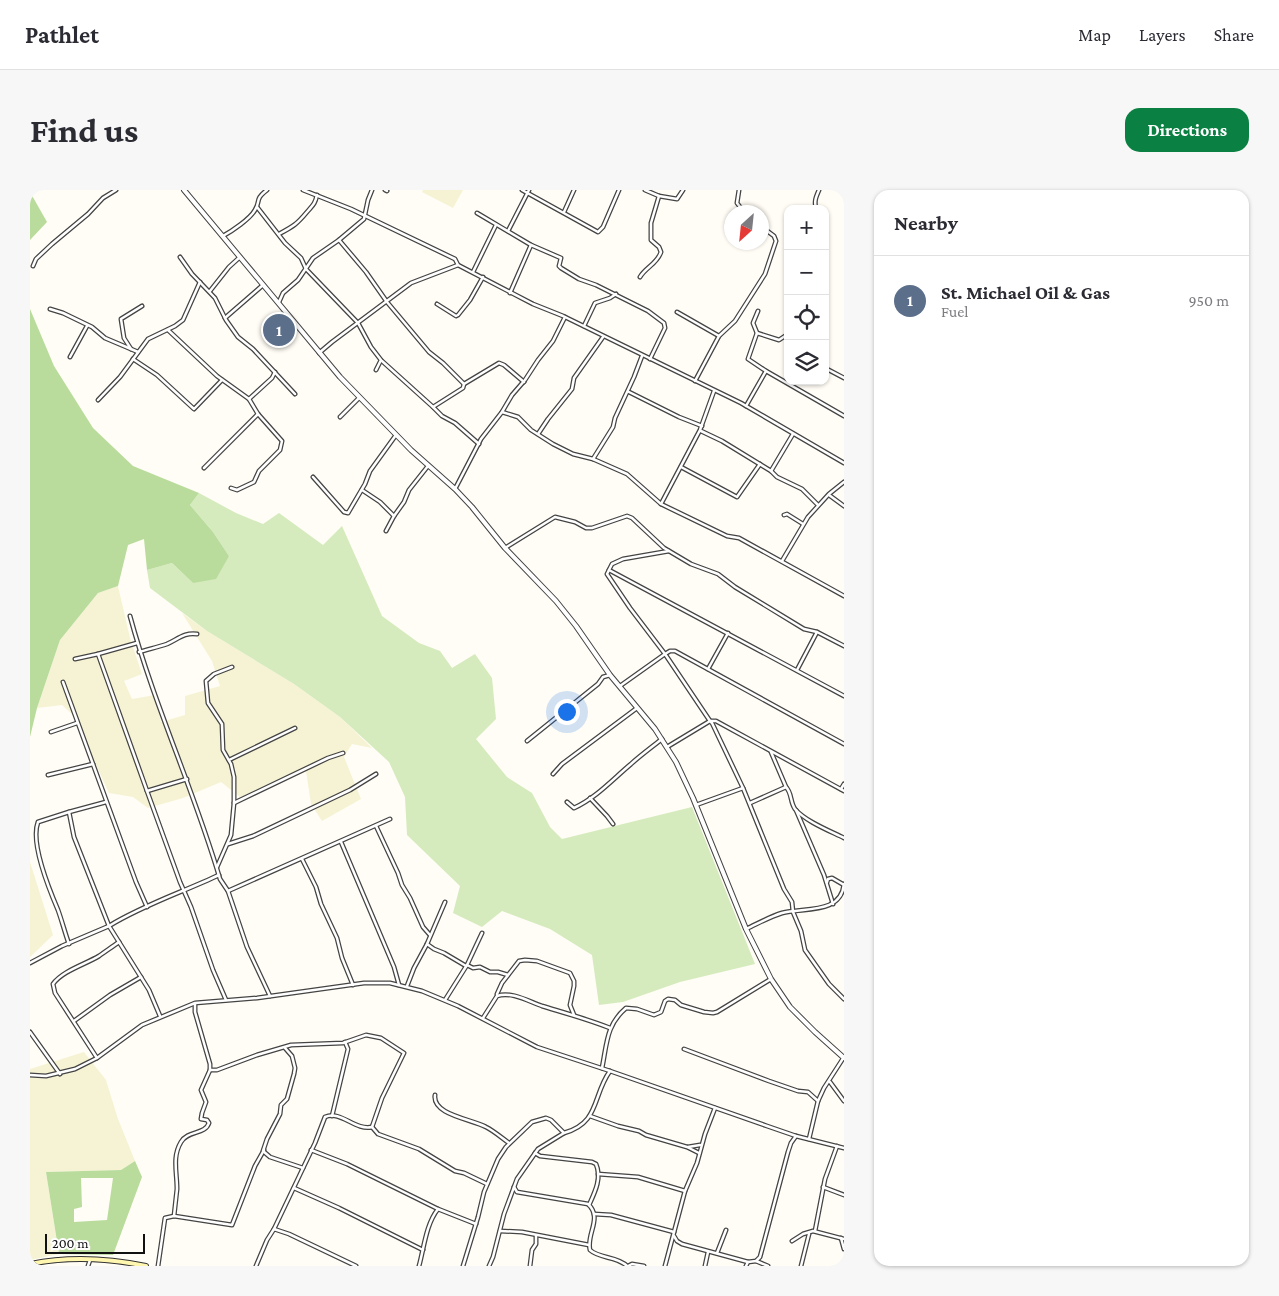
<!DOCTYPE html>
<meta charset="utf-8">
<style>
:root{--surface:#fff;--page:#f7f7f7;--text:#2b2b33;--muted:#7c7c81;--line:#e1e1e2;--accent:#0b8043}
body{margin:0;font-family:"Crimson Pro",serif;background:var(--page);color:var(--text)}
.controls{position:absolute;right:15px;top:15px;display:grid;overflow:hidden;border-radius:10px;box-shadow:0 1px 4px #0004}
.controls button{width:45px;height:45px;display:grid;place-items:center;padding:0;border:0;border-bottom:1px solid var(--line);background:var(--surface);color:var(--text);font:25px sans-serif}
.compass{position:absolute;left:694px;top:15px;width:45px;height:45px;border-radius:50%;background:var(--surface);box-shadow:0 1px 4px #0004;rotate:207deg}
.scale{position:absolute;left:15px;bottom:12px;width:100px;box-sizing:border-box;padding-left:5px;border:2px solid #111;border-top:0;font-size:14px;line-height:18px;white-space:nowrap;color:#111;-webkit-text-stroke:4px #fff;paint-order:stroke}
.you{position:absolute;left:536px;top:521px;width:18px;height:18px;margin:-12px;border:4px solid #fff;border-radius:50%;background:#1a73e8;box-shadow:0 0 0 8px #1a73e833}
.badge{display:grid;place-items:center;width:32px;height:32px;border-radius:50%;background:var(--accent);color:#fff;font-size:16px;font-weight:700}
.pin{position:absolute;translate:-50% -50%;border:2px solid #fff;box-shadow:0 1px 5px #0006}
.list{margin:0;padding:0;list-style:none}
h2{display:flex;justify-content:space-between;align-items:center;height:65px;margin:0;padding:0 20px;font-size:21px}
h2 small{font-size:16px;font-weight:400;color:var(--muted)}
.list li{display:grid;grid-template-columns:32px 1fr auto;gap:15px;align-items:center;box-sizing:border-box;height:90px;padding:0 20px;border-top:1px solid var(--line)}
.list b{display:block;font-size:19px;white-space:nowrap}
.list p{margin:0;font-size:16px;white-space:nowrap;color:var(--muted)}
.list em{font-size:16px;font-style:normal;color:var(--muted)}
.icon{flex:none;width:28px;height:28px;fill:none;stroke:currentColor;stroke-width:2;stroke-linecap:round;stroke-linejoin:round}
.map{position:relative;flex:none;width:814px;height:1076px;overflow:hidden;border-radius:15px}
header{display:flex;align-items:center;gap:30px;box-sizing:border-box;height:70px;padding:0 25px;background:var(--surface);border-bottom:1px solid var(--line)}
header strong{font-size:24px}
nav{display:flex;gap:28px;margin-inline-start:auto;font-size:18px}
.intro{display:flex;align-items:center;justify-content:space-between;box-sizing:border-box;height:120px;padding:0 30px}
h1{margin:0;font-size:35px}
.button{padding:12px 22px;border-radius:15px;background:var(--accent);color:#fff;font-size:18px;font-weight:700}
main{display:flex;gap:30px;padding:0 30px}
aside{flex:1;background:var(--surface);border-radius:15px;box-shadow:0 1px 4px #0004}
.map>svg:first-child{display:block}
</style>
<header>
<strong>Pathlet</strong>
<nav><a>Map</a><a>Layers</a><a>Share</a></nav>
</header>
<div class="intro"><h1>Find us</h1><a class="button">Directions</a></div>
<main>
<div class="map">
<svg width="814" height="1076" viewBox="0 0 814 1076">
<rect width="100%" height="100%" fill="#fffdf5"/>
<g fill="#f6f3d4">
<polygon points="393,0 433,0 423,18 392,2"/>
<polygon points="88,396 100,448 112,484 94,491 102,509 125,505 131,532 155,525 155,506 190,496 182,471 152,423 177,441 264,494 310,527 342,558 322,554 314,567 331,609 292,631 281,614 276,581 210,607 191,592 153,608 118,618 103,607 79,603 43,525 32,515 7,518 30,450 68,403"/>
<polygon points="0,672 23,745 0,767"/>
<polygon points="54,862 76,890 88,929 105,971 91,980 16,982 29,1064 0,1070 0,879"/>
</g>
<polygon fill="#d5ebbd" points="169,303 206,323 233,334 249,323 293,355 312,336 352,426 389,453 410,461 422,478 445,464 462,488 466,529 446,549 477,587 502,603 520,637 532,649 662,617 725,774 650,792 593,812 569,815 562,765 520,739 472,721 452,737 423,723 430,696 377,645 375,607 359,572 310,527 264,494 177,441 120,398 117,380 142,373 163,393 199,366 183,342 160,315"/>
<g fill="#b9dc9c" fill-rule="evenodd">
<polygon points="0,2 17,32 0,50"/>
<polygon points="0,119 24,176 63,238 103,276 169,303 160,315 183,342 199,366 186,389 163,393 142,373 117,380 114,349 98,355 88,396 68,403 30,450 7,518 0,547"/>
<path d="M105,971L112,987L83,1065L29,1064L16,982L91,980ZM51,988H83L77,1030L44,1032V1019L52,1017Z"/>
</g>
<g fill="none" stroke-linecap="round" stroke-linejoin="round">
<g stroke="#444" stroke-width="5">
<g id="minor">
<polyline points="273,0 321,19 425,69 428,75 503,114 533,126 711,213 814,273"/>
<polyline points="355,0 357,1"/>
<polyline points="492,0 568,42 573,37 589,0"/>
<polyline points="615,0 629,6 647,9 653,0"/>
<polyline points="709,0 707,13 714,22"/>
<polyline points="227,17 255,53 271,68 276,79 328,133 341,157 351,170 346,180"/>
<path d="M786,19C784,11 786,7 789,0"/>
<polyline points="534,22 544,0"/>
<polyline points="447,23 501,55 531,68 529,76 531,78 549,89 566,95 618,121 634,133 635,138 620,169"/>
<polyline points="478,41 499,0"/>
<path d="M249,44C264,36 267,34 277,22C283,15 285,14 287,5"/>
<path d="M193,46C202,41 220,29 225,20C231,11 224,10 237,0"/>
<polyline points="309,50 336,82 357,112 399,162 413,173 434,194 433,198 403,217 412,226 425,233 449,254"/>
<polyline points="150,67 162,84 185,108 196,130 208,147 223,159 265,204"/>
<polyline points="3,76 6,69 22,54 58,24 73,8 86,0"/>
<polyline points="443,82 466,35"/>
<path d="M610,87C616,77 627,74 631,62L629,57L621,50V33L629,6"/>
<polyline points="180,101 199,77 210,67"/>
<polyline points="480,103 501,55"/>
<polyline points="249,112 253,103 268,90 283,68 309,50 334,29 338,10 342,0"/>
<polyline points="407,114 426,126 428,125 440,110 453,87"/>
<polyline points="20,119 33,123 62,137 75,148 108,162"/>
<polyline points="647,122 689,146"/>
<polyline points="195,128 233,95"/>
<polyline points="554,136 565,113 580,108 586,104"/>
<polyline points="138,140 187,186 219,209 228,224 252,251 250,260 229,281 224,292 207,300 201,298"/>
<polyline points="727,143 723,133 728,121"/>
<polyline points="101,159 94,148 91,129 112,116"/>
<polyline points="289,163 302,152 381,93 428,75"/>
<polyline points="40,167 57,136"/>
<polyline points="103,169 127,185 164,219 192,190"/>
<polyline points="352,171 403,217"/>
<polyline points="795,178 814,188"/>
<polyline points="736,181 718,169 727,143 749,150 758,144"/>
<polyline points="665,191 689,146 705,131 735,84 746,51 744,46 732,37"/>
<polyline points="434,194 469,173 474,175 494,192"/>
<polyline points="599,202 649,227 672,236"/>
<polyline points="219,209 242,188 245,182"/>
<polyline points="68,210 90,187 118,149 145,136 153,130 170,92"/>
<polyline points="716,216 736,181 814,226"/>
<polyline points="472,222 488,227 501,240 523,254 543,264 563,269 597,284 631,314 697,346 709,348 814,406"/>
<polyline points="310,227 329,208"/>
<polyline points="671,241 692,251 741,281 763,244"/>
<polyline points="508,244 518,229 542,199 544,188 573,147"/>
<polyline points="563,269 583,237 585,228 604,187 612,166"/>
<polyline points="651,277 707,307 730,274"/>
<polyline points="174,278 228,224"/>
<polyline points="741,281 747,287 772,299 788,315"/>
<polyline points="283,287 314,322 318,323 335,294 340,281 366,245"/>
<polyline points="425,299 451,249 472,222 482,205 495,190 508,170 523,151 535,127"/>
<polyline points="332,300 350,312 364,326"/>
<polyline points="799,305 814,316"/>
<polyline points="631,314 670,240 684,201"/>
<polyline points="754,325 757,324 773,334"/>
<polyline points="356,341 364,326 374,312 379,300 398,276"/>
<polyline points="475,358 525,327 545,332 556,338 562,338 597,326 602,328 634,358 661,374 688,384 705,397 774,439 787,442 814,456"/>
<polyline points="639,361 593,369 582,374 579,380 814,506"/>
<polyline points="752,371 778,327 799,304 814,292"/>
<polyline points="579,380 577,384 600,418 635,464 680,531 682,533 713,598 754,699 762,712 763,722 771,741 775,760 799,794 814,809"/>
<path d="M100,426C124,515 164,600 190,689L198,701L217,757L240,806"/>
<path d="M109,462C119,459 128,457 137,454C148,449 155,442 167,444"/>
<polyline points="68,464 107,453"/>
<polyline points="45,469 68,464 117,601"/>
<polyline points="678,479 698,443"/>
<polyline points="767,480 787,442"/>
<polyline points="33,492 106,692 117,717"/>
<polyline points="590,496 635,464 640,461 645,461 814,554"/>
<polyline points="21,542 47,533"/>
<polyline points="497,551 568,494 573,487 580,485"/>
<polyline points="637,557 680,531 686,531 814,601"/>
<polyline points="741,562 756,597"/>
<polyline points="199,570 265,538"/>
<polyline points="523,584 532,574 607,518"/>
<polyline points="18,585 63,574"/>
<polyline points="157,589 117,601 150,692 161,717 183,780 196,810"/>
<polyline points="811,599 814,594"/>
<polyline points="560,608 577,626 583,634"/>
<path d="M537,612L544,618C566,608 583,589 601,574C611,565 622,557 632,549"/>
<polyline points="204,613 298,568 313,563"/>
<path d="M720,613L756,597C762,603 760,612 765,619C775,631 800,641 814,648"/>
<polyline points="666,615 713,598"/>
<polyline points="766,620 794,685 803,714"/>
<polyline points="346,636 368,683 372,695 380,708 393,737 400,745"/>
<polyline points="311,652 364,777 369,795"/>
<polyline points="198,654 223,646 320,600 346,584"/>
<polyline points="272,669 286,697 291,714 307,748 312,768 323,795"/>
<polyline points="187,677 201,645 204,613 204,587 201,574 193,560 192,534 178,513 176,491 184,484 202,477"/>
<polyline points="797,692 798,689 802,688 814,695"/>
<polyline points="198,701 360,629"/>
<path d="M716,739C727,734 739,727 752,723C773,717 811,725 814,694"/>
<path d="M39,754C35,743 32,731 28,720C19,699 0,653 8,632L39,622L76,612"/>
<polyline points="397,754 404,759 414,763 436,776"/>
<polyline points="0,773 32,756 79,736 44,647 39,622"/>
<polyline points="437,775 452,743"/>
<polyline points="377,796 384,778 397,754 415,712"/>
<polyline points="467,804 472,793 489,771 495,770 507,771 540,783 544,791 544,796 540,815 544,825"/>
<polyline points="415,810 437,775 443,778 450,777 460,782 468,782 478,785"/>
<path d="M130,826L119,800L79,736C113,715 153,702 189,685"/>
<path d="M453,828L467,806C481,801 498,811 512,816C535,823 557,829 580,838"/>
<polyline points="44,831 80,805 111,787"/>
<polyline points="0,842 30,884"/>
<polyline points="255,858 262,866 265,878 264,884 257,909 251,915 250,924 237,949 233,961 240,967 273,978"/>
<polyline points="654,859 739,891 768,901 778,902 788,911"/>
<path d="M67,868L25,803L23,794C32,781 56,774 69,766C76,761 82,757 89,752"/>
<path d="M572,878C577,854 576,835 596,818L607,819L624,825L631,822L635,811L638,809L645,810L651,815L674,822L683,823L687,822L741,789"/>
<polyline points="180,880 187,880 227,865 261,855 313,853 336,845 351,848 374,863 352,908 342,937"/>
<polyline points="0,885 16,886 45,879 67,868 112,835 165,813 227,808 334,793 360,793 392,801 428,816 507,857 580,881 737,936 766,946 814,958"/>
<polyline points="800,892 814,911"/>
<path d="M405,905C402,925 442,929 456,937C464,941 472,948 479,953"/>
<polyline points="302,926 318,859 315,852"/>
<polyline points="560,926 588,936 609,941 616,945 657,957 669,963"/>
<polyline points="342,937 348,944 389,959 425,981 434,983 457,994"/>
<polyline points="779,949 788,911 794,898 814,867"/>
<polyline points="658,957 670,955"/>
<polyline points="281,960 317,974 408,1019"/>
<path d="M505,963L510,966L562,972L566,974C572,988 565,1002 559,1015"/>
<polyline points="568,984 608,987 655,1001"/>
<path d="M484,997L487,1002L558,1014C573,1028 556,1044 560,1060C570,1069 587,1066 597,1076"/>
<polyline points="793,997 814,1005"/>
<polyline points="264,998 309,1018 393,1060"/>
<polyline points="564,1024 581,1025 644,1042"/>
<path d="M144,1026C145,1017 146,1008 147,999C147,982 142,967 151,952C158,940 175,945 179,933L177,930L171,929L172,923L176,912L171,900L180,880V874L165,822V814"/>
<path d="M244,1039L285,953L295,927C311,920 325,941 342,937"/>
<polyline points="470,1041 492,1042 559,1055"/>
<polyline points="785,1041 795,989 807,956"/>
<polyline points="644,1046 647,1051 652,1054 718,1072"/>
<polyline points="811,1048 814,1059"/>
<polyline points="762,1051 773,1044 783,1041 814,1049"/>
<polyline points="687,1063 696,1040"/>
<polyline points="726,1071 738,1076"/>
<polyline points="58,1076 60,1070"/>
<polyline points="128,1076 135,1028 144,1026 202,1035 225,976 234,960"/>
<polyline points="226,1076 237,1050 244,1039 259,1044 326,1076"/>
<path d="M389,1076C394,1058 396,1034 408,1019L446,1034"/>
<path d="M433,1076L448,1027L454,1002L468,969L476,957L502,932L516,928L521,930L534,943C570,933 562,906 580,881"/>
<polyline points="459,1076 463,1067 474,1024 487,989 508,959 534,943"/>
<polyline points="500,1076 502,1060 506,1054 506,1046"/>
<polyline points="598,1076 602,1074 614,1076"/>
<polyline points="635,1076 655,1001 667,973 675,944 685,918"/>
<polyline points="675,1076 678,1062"/>
<polyline points="716,1076 718,1072 726,1071 730,1067 758,962 761,953 766,946"/>
<polyline points="771,1076 779,1044"/>
</g>
</g>
<g stroke="#444" stroke-width="6">
<polyline id="tertiary" points="154,0 310,187 381,260 425,299 442,317 475,358 526,411 546,436 580,485 625,539 646,572 663,608 716,739 741,789 760,817 785,842 814,868"/>
</g>
<g stroke="#333" stroke-width="6">
<path id="secondary" d="M0,1074C39,1066 77,1068 116,1076"/>
</g>
<use href="#minor" stroke="#fff" stroke-width="2.5"/>
<use href="#tertiary" stroke="#fff" stroke-width="4"/>
<use href="#secondary" stroke="#fff6b0" stroke-width="4"/>
</g>
</svg>
<div class="controls">
<button>+</button>
<button>−</button>
<button><svg class="icon" aria-label="locate" viewBox="0 0 24 24"><circle cx="12" cy="12" r="6"/><path d="M12 2v4M12 18v4M2 12h4M18 12h4"/></svg></button>
<button><svg class="icon" aria-label="layers" viewBox="0 0 24 24"><path d="M12 4l9 5-9 5-9-5zM3 14l9 5 9-5"/></svg></button>
</div>
<svg class="compass" viewBox="-18 -18 36 36"><path d="M0-13l5 13h-10z" fill="#e53935"/><path d="M0 13l5-13h-10z" fill="#7c7c81"/></svg>
<div class="scale">200 m</div>
<div class="you"></div>
<div class="pin badge" style="left:249px;top:140px;background:#5c6f8a">1</div>
</div>
<aside>
<h2>Nearby<small></small></h2>
<ul class="list">
<li><span class="badge" style="background:#5c6f8a">1</span><div><b>St. Michael Oil &amp; Gas</b><p>Fuel</p></div><em>950 m</em></li>
</ul>
</aside>
</main>
